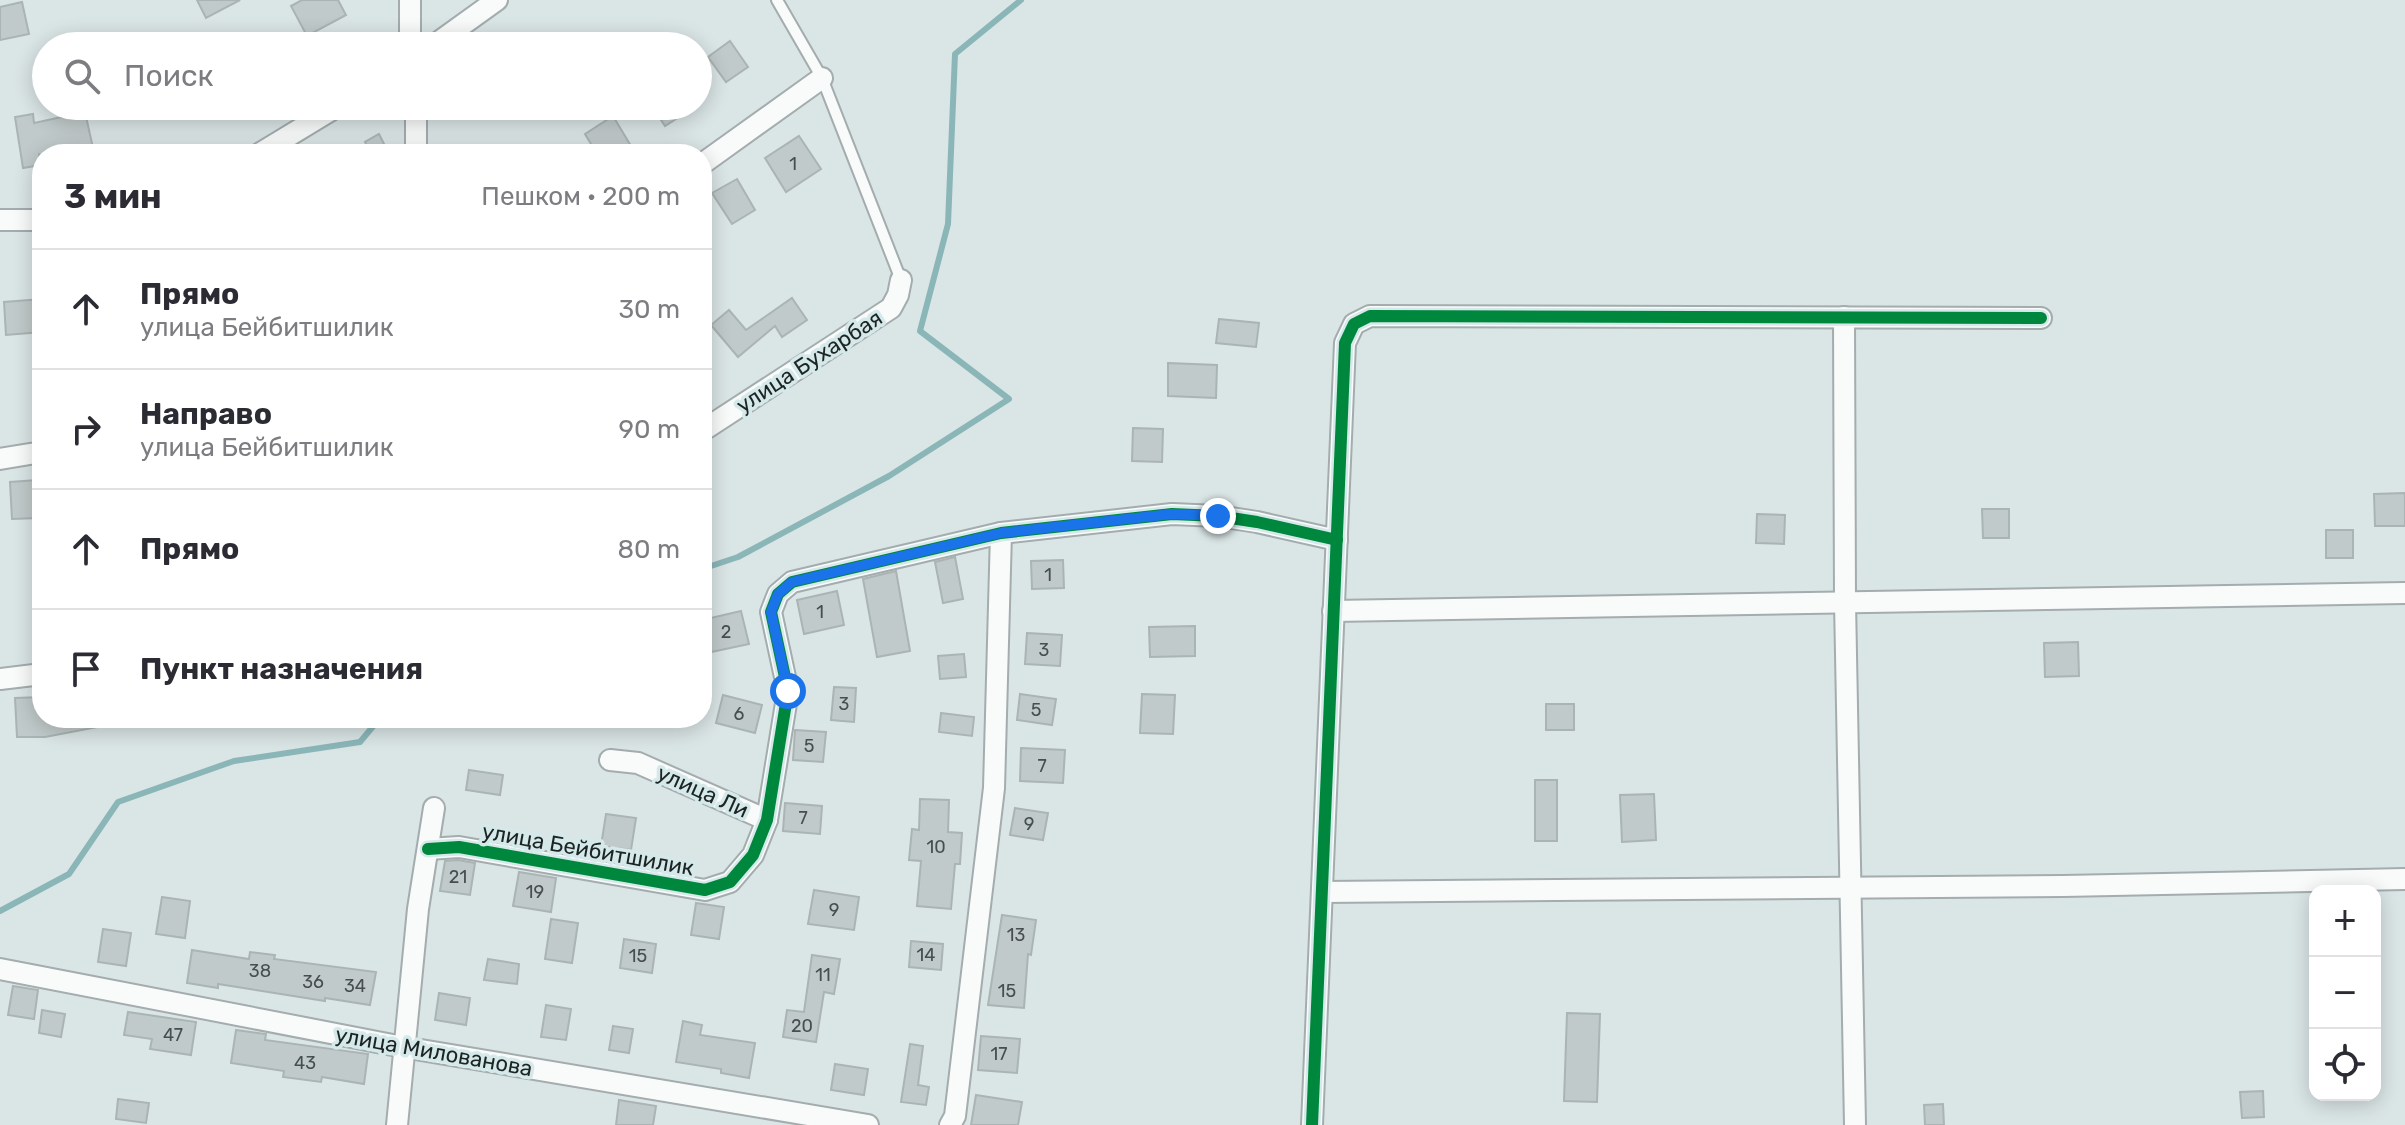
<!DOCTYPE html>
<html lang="ru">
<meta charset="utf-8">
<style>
:root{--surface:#fff;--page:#f7f7f7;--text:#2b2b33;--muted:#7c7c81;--line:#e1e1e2}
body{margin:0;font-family:Rubik,sans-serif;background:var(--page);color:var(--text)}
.controls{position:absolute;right:24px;bottom:24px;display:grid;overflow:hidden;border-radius:16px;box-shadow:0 4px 20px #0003}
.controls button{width:72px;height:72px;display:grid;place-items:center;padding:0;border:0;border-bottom:2px solid var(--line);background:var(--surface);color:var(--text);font:40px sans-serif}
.stop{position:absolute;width:24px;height:24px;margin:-18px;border:6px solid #1a73e8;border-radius:50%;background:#fff}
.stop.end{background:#1a73e8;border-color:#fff;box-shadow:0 2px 8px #0008}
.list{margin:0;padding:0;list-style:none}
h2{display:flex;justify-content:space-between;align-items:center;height:104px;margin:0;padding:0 32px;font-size:34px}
h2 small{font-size:26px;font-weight:400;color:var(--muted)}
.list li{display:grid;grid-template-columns:52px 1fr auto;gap:24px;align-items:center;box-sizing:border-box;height:120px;padding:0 32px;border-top:2px solid var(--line)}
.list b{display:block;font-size:30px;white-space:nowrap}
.list p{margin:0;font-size:26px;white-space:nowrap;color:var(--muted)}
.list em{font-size:26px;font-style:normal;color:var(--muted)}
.icon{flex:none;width:44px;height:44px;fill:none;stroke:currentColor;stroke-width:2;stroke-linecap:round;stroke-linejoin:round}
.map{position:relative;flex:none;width:2405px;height:1125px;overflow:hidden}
.search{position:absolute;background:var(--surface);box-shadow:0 4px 20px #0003;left:32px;top:32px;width:680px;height:88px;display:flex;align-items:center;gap:20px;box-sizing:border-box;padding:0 28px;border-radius:44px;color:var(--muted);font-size:30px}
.panel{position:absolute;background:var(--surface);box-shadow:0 4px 20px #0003;left:32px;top:144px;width:680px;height:584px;border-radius:32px}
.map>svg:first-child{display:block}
</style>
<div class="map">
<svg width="2405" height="1125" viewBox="0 0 2405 1125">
<rect width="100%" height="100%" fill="#dae5e6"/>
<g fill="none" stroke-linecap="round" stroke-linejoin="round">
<g stroke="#8bb6b8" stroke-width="6">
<polyline points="702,569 738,557 889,476 1009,399 920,331 948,224 955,54 1021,0"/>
<polyline points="0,911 69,874 118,802 234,761 360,742 380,718"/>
</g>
</g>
<g fill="#c1caca" stroke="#abb4b4" stroke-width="2">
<polygon points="197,0 240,0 206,18"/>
<polygon points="302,0 338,0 346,15 307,36 291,6"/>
<polygon points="22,2 29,34 0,40 0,7"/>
<polygon points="730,41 748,67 726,82 708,57"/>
<polygon points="652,106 696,106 665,126"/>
<polygon points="85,112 93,148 67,154 39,154 41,165 23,168 15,117 33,114 34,123"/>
<polygon points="613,116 631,146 619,154 597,154 585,134"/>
<polygon points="379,134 389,154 371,154 365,142"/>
<polygon points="799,136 821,169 786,192 765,158"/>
<polygon points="737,179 755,210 732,224 712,193"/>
<polygon points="792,298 807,320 782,337 775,326 738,357 711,325 729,310 746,330"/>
<polygon points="42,299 42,332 6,335 4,302"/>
<polygon points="1219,319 1259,323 1256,347 1216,343"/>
<polygon points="1168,363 1217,365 1216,398 1168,396"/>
<polygon points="1133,428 1163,429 1162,462 1132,461"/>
<polygon points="37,480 39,518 12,519 10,482"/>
<polygon points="2405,493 2405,526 2375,526 2374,494"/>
<polygon points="1982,509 2009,509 2009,538 1983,538"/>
<polygon points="1757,514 1785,515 1784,544 1756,543"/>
<rect x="2326" y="530" width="27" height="28"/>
<polygon points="955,557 963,599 943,603 935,562"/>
<polygon points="1063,560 1064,588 1032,589 1031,561"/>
<polygon points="896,571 910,651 877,657 863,579"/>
<polygon points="837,591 844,625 804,634 797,600"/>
<polygon points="741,611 749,644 702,654 702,620"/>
<polygon points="1195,626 1195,656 1150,657 1149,627"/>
<polygon points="1027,633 1062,635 1060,666 1025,664"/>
<polygon points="2078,642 2079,676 2045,677 2044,643"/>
<polygon points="964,654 966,677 940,679 938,656"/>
<polygon points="834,687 856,688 854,722 831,720"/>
<polygon points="1020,694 1056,699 1052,725 1017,720"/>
<polygon points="1142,694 1175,695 1173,734 1140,733"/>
<polygon points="723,695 762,705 755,733 716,723"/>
<polygon points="42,697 42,718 103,718 103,726 45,737 17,737 15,698"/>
<rect x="1546" y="704" width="28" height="26"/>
<polygon points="941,713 974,717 972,736 939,732"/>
<polygon points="795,730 826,732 823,762 793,760"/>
<polygon points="1021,748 1065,750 1063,783 1020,781"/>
<polygon points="469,770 503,775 500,795 466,790"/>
<rect x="1535" y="780" width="22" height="61"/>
<polygon points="1654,794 1656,840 1622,842 1620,795"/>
<polygon points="920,799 949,800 948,832 962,833 960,864 955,864 951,909 917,906 921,861 909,860 912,829 919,830"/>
<polygon points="785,803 822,806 820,834 783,831"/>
<polygon points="1015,808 1048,813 1043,840 1010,835"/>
<polygon points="606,814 636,818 631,850 601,846"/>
<polygon points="458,860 475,863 470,895 440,891 445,861"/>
<polygon points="519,872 556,878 551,912 513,906"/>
<polygon points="814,890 859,897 854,930 808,924"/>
<polygon points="162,897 190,901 185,938 156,934"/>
<polygon points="696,903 724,907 719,939 691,935"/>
<polygon points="1002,915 1036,920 1031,955 1028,954 1024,1008 988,1005"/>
<polygon points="551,919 578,923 572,963 545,959"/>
<polygon points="103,929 131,933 126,966 98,962"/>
<polygon points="624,939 656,944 652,973 620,968"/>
<polygon points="911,941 943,944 941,970 909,967"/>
<polygon points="192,950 249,959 250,952 275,955 274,959 376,972 370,1005 325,998 325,1001 218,984 218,988 187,983"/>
<polygon points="812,955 840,959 834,994 824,992 816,1042 783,1037 787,1010 804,1012"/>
<polygon points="488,959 519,964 517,984 484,980"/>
<polygon points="13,986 38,990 34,1019 8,1015"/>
<polygon points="439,993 470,998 466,1025 435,1020"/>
<polygon points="546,1005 571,1009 566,1040 541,1037"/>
<polygon points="42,1010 65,1014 61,1037 39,1033"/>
<polygon points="128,1012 196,1022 191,1055 150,1049 152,1039 124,1035"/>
<polygon points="1567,1013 1600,1014 1597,1102 1564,1101"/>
<polygon points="683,1021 702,1025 700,1035 755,1043 749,1078 721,1073 721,1069 676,1062"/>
<polygon points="613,1026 633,1029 629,1053 609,1050"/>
<polygon points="236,1030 266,1034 265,1040 368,1054 364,1084 322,1077 321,1082 283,1077 284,1071 231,1063"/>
<polygon points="981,1036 1020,1039 1017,1073 978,1070"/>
<polygon points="910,1044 923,1046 918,1085 929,1087 926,1105 901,1102"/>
<polygon points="835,1064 868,1069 864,1095 831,1090"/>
<polygon points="2263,1091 2264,1117 2242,1118 2240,1092"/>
<polygon points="976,1095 1022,1102 1018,1125 971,1125"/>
<polygon points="118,1099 149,1103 146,1123 116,1119"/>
<polygon points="619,1100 656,1106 653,1125 616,1125"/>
<polygon points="1943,1104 1944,1125 1925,1125 1924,1105"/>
</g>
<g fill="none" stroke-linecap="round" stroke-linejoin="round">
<g stroke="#a4acad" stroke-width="14">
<polyline id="lane" points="777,0 822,78 901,280"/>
</g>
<g stroke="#a4acad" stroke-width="24">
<g id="street">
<polyline points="410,0 410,46"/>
<polyline points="433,46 497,0"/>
<polyline points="416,106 416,154"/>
<polyline points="259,154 338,106"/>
<polyline points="702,164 822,78"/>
<polyline points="0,220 42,220"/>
<polyline points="1844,317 1845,602 1855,1125"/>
<polyline points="702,431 891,308 898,295 901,280"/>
<polyline points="0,459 42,452"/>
<polyline points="1333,611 2405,593"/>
<polyline points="0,679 42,674"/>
<polyline points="610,760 638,763 767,820"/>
<polyline points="428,849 459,847 705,890 730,882 753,855 767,820 788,691 771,612 778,594 792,582 1001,533 1172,514 1218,516 1257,522 1337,540"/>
<polyline points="1322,892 2063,886 2405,879"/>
<polyline points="0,969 403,1047 868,1125"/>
<polyline points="397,1125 418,909 434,808"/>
<polyline points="950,1125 955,1116 994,788 1001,533"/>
<polyline points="1312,1125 1345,343 1354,324 1370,316 2041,318"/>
</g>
</g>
<use href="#lane" stroke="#f9fbfb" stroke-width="10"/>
<use href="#street" stroke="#f9fbfb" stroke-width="20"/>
<g stroke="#d6e9ea" stroke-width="17">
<g id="cycleway">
<polyline points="428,849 459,847 705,890 730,882 753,855 767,820 788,691 771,612 778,594 792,582 1001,533 1172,514 1218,516 1257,522 1337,540"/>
<polyline points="1312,1125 1345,343 1354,324 1370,316 2041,318"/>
</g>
</g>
<use href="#cycleway" stroke="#00873e" stroke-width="12"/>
</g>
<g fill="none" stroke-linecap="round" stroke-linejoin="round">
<polyline stroke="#1a73e8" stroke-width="10" points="788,691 771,612 778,594 792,582 1001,533 1172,514 1218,516"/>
</g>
<g text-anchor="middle" stroke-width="7" stroke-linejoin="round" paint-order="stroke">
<g font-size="18" fill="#464e4e">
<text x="793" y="170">1</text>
<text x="1048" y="581">1</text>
<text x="820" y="618">1</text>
<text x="726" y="638">2</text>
<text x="1044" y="656">3</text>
<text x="844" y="710">3</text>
<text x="1036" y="716">5</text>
<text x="739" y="720">6</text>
<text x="809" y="752">5</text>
<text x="1042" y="772">7</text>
<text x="803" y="824">7</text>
<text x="1029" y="830">9</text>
<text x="936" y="853">10</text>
<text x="458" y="883">21</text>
<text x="535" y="898">19</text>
<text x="834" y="916">9</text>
<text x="1016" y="941">13</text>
<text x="926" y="961">14</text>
<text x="638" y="962">15</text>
<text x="260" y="977">38</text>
<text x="823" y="981">11</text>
<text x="313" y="988">36</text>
<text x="355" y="992">34</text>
<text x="1007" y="997">15</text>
<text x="802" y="1032">20</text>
<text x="173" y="1041">47</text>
<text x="999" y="1060">17</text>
<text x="305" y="1069">43</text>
</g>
<g font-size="22" fill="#1d2424" stroke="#d6e9ea">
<text transform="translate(809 361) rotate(-33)" y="8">улица Бухарбая</text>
<text transform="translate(703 791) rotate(24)" y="8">улица Ли</text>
<text transform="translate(588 849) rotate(10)" y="8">улица Бейбитшилик</text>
<text transform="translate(434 1051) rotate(10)" y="8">улица Милованова</text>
</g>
</g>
</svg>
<div class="controls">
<button>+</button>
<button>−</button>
<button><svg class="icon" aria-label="locate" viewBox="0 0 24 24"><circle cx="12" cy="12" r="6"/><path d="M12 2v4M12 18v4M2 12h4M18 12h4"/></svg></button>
</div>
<div class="stop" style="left:788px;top:691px"></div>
<div class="stop end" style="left:1218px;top:516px"></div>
<div class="search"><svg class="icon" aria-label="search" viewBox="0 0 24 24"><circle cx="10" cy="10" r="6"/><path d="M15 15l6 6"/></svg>Поиск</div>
<section class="panel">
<h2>3 мин<small>Пешком · 200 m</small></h2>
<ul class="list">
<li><svg class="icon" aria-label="ahead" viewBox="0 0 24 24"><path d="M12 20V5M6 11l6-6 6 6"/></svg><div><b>Прямо</b><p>улица Бейбитшилик</p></div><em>30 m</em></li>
<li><svg class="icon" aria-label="right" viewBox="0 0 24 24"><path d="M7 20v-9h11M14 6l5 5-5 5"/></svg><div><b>Направо</b><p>улица Бейбитшилик</p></div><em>90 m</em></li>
<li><svg class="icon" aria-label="ahead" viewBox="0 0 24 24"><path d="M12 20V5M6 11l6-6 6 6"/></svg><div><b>Прямо</b></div><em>80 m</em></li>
<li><svg class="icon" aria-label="arrive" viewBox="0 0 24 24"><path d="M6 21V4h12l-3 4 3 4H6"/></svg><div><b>Пункт назначения</b></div></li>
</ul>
</section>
</div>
